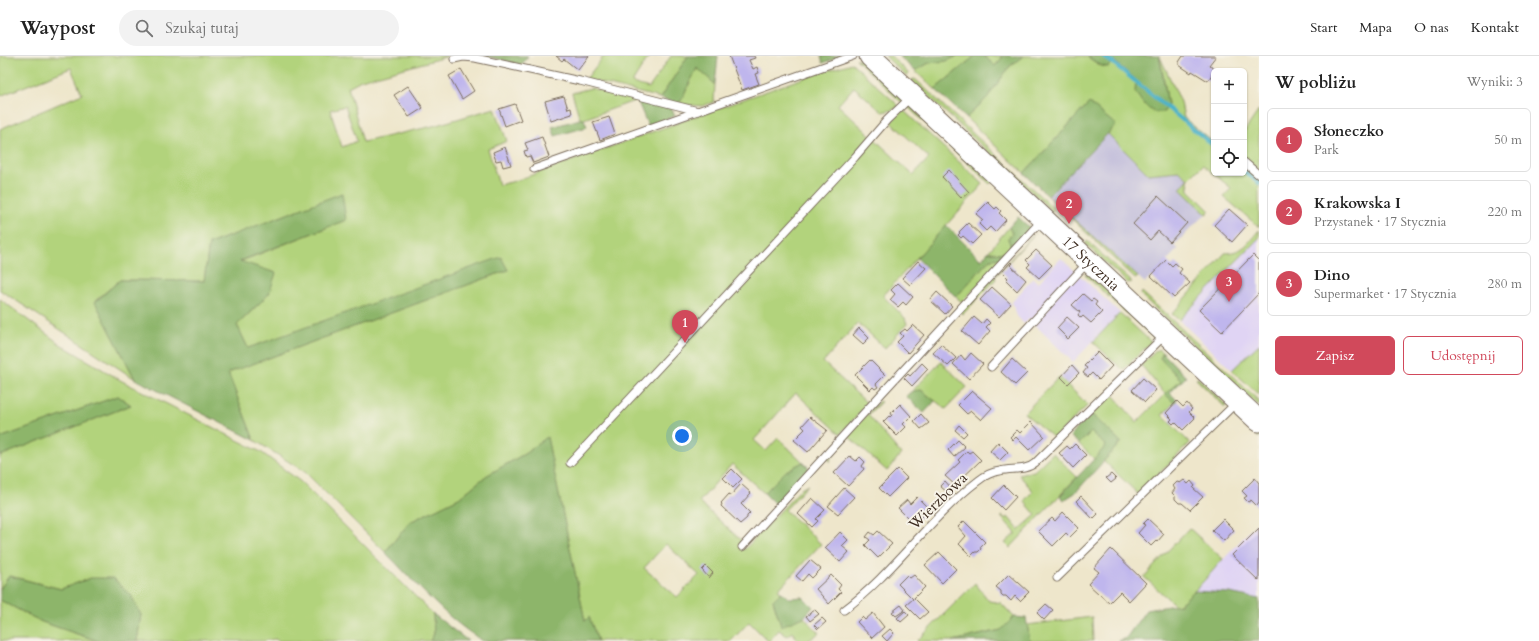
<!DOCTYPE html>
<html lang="pl">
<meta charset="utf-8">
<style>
:root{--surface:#fff;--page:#f2f2f2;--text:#222;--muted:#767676;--line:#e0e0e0;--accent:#d1495b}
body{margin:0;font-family:Cardo,serif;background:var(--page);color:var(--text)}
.controls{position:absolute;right:12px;top:12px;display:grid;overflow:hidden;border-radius:6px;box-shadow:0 1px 3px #0004}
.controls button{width:36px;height:36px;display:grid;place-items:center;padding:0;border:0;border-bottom:1px solid var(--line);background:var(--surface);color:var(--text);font:20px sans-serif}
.you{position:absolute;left:682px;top:380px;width:14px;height:14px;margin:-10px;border:3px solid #fff;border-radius:50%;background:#1a73e8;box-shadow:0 0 0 6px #1a73e833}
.badge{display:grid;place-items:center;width:26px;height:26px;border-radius:50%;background:var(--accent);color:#fff;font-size:13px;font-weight:700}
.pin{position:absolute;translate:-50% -33px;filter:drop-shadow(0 1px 2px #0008)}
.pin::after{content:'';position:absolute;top:21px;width:14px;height:12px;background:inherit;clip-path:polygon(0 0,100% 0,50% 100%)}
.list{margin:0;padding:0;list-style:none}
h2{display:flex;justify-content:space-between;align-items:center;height:52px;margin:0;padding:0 16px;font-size:17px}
h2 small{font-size:13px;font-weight:400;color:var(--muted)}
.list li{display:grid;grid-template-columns:26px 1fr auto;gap:12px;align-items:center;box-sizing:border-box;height:64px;margin:0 8px 8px;padding:0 8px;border:1px solid var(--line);border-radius:6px}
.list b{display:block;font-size:15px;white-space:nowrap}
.list p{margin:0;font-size:13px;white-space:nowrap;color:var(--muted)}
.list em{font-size:13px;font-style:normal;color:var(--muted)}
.actions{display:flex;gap:8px;padding:12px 16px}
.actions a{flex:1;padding:9px 0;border:1px solid var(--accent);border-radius:6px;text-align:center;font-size:14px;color:var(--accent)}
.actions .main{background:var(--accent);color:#fff}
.icon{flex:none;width:22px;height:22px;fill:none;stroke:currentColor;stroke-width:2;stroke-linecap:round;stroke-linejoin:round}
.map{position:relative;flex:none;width:1259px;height:585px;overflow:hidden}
header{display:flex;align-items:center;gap:24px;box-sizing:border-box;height:56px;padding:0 20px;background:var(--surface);border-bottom:1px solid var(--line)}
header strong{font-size:19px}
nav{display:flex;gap:22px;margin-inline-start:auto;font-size:14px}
.search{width:280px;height:36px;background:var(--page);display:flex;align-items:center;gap:10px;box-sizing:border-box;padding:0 14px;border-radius:22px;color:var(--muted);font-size:15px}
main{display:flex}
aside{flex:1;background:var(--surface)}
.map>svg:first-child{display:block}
</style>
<header>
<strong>Waypost</strong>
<div class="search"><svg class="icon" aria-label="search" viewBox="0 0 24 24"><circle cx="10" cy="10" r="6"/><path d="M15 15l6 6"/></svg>Szukaj tutaj</div>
<nav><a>Start</a><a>Mapa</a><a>O nas</a><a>Kontakt</a></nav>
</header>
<main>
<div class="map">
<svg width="1259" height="585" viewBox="0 0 1259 585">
<rect width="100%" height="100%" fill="#f7f3e8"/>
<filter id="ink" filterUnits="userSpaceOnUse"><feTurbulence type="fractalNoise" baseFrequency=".025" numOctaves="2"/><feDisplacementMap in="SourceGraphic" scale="8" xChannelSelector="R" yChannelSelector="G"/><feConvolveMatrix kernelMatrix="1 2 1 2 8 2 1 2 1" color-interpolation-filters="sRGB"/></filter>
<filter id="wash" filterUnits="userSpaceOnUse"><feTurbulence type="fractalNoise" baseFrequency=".012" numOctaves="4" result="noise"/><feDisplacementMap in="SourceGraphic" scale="16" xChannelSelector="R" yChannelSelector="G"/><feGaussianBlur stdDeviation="0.9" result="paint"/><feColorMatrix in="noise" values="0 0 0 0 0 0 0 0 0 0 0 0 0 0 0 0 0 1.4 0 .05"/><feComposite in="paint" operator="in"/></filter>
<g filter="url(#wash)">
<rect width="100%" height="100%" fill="#eee6cb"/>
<g fill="#e0d4f4">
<polygon points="1259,182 1259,288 1232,314 1179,264"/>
<polygon points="1061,202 1120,257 1073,306 1029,263 1024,268 1017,260 1012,246 1033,222 1038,227"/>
<polygon points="1259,465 1259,543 1229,537 1194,535"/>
</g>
<polygon fill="#c4c0db" points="1108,78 1148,118 1179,115 1188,123 1180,133 1206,158 1200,163 1174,190 1178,193 1145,227 1048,140"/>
<g fill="#b2d37b" stroke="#767e4c" fill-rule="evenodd">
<path d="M0,0H449L361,24L348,31L363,86L433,70L495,52L507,85L488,93L499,129L515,125L806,21L852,7L899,50L892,54L882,56L854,31L838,49L913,119L929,102L891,66L903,54L983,128L883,240L905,262L907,268L885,292L858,267L823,306L868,348L840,378L796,337L754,384L766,395L778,382L803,406L786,415L764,437L732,408L699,446L742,485L744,494L801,433L808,429L785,454L821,488L778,534L781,536L773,544L781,569L804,561L819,577L808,585H799L792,576L787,580L779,574L769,585H768L749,566L731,585H598L589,561L585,565L547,382L526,397L486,420L459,442L410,466L385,496L305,416L254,384L228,317L508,214L248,292L237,269L269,238L239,206L346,164L341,138L209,188L204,225L120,224L95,245L135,323L0,234V73L82,38L71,12L0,40ZM345,50L357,85L342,91L330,54ZM666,488L699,519L677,541L644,512Z"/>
<polygon points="604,0 649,0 632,27 649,32 671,0 688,0 660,42 586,23"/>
<polygon points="885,0 891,0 908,17 907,21"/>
<polygon points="958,0 975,0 935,33 915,15 929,7 946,5"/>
<polygon points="984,0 1001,0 1002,2 995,10"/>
<polygon points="1023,0 1086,0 1101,10 1108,11 1113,5 1168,48 1160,1 1181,46 1184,62 1214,87 1214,117 1244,117 1244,109 1259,122 1259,171 1224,141 1231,132 1203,109 1188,124 1189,134 1210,155 1206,158 1180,133 1188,123 1179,115 1148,118 1108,78 1115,69 1089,47 1024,117 966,62 988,41 1009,11"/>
<polygon points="856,3 861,3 902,44 901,46"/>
<polygon points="697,12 715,28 714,46 702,50 679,48"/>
<polygon points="915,23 1054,153 1053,156 911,24"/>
<polygon points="591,32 637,44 584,63 580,63 572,37"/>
<polygon points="909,49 992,126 990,128 907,50"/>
<polygon points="1259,54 1259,114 1244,102 1244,76"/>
<polygon points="1048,140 1138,221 1135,223"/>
<polygon points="1009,171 1012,177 1008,183 1012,192 1008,197 988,196"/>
<path d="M1259,174V182L1179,264L1172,258L1225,197C1244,196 1247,188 1259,174Z"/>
<polygon points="1035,177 995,221 996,223 963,258 961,256"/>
<polygon points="1087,185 1132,226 1128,227 1085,188"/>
<polygon points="1004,202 962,246 956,241 990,203"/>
<polygon points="1090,218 1155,279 1154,282 1085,219"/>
<polygon points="1142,236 1259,345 1259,350 1141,239"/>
<polygon points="0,243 60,288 122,325 261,396 301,426 433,558 434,578 430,585 279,585 275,583 263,585 137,585 141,559 91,522 61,533 10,520 0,533 0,400 131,349 118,340 0,382"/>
<polygon points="1120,257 1151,286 1123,314 1093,286"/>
<polygon points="1259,288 1259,339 1232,314"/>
<polygon points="1158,293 1163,297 1160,302 1181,324 1165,338 1174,347 1162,359 1190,387 1138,438 1104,405 1121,386 1091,358 1112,338 1137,366 1165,338 1141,309"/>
<polygon points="941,306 967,331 946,353 921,334 912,335"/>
<polygon points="1059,321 1088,349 1054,382 1024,357"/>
<polygon points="1198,322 1226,349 1225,351 1196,323"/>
<polygon points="879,345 881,346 868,359 901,398 887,415 849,381 831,400 830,406 828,401"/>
<polygon points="1235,355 1259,376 1259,382 1232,356"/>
<polygon points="1091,376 1107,390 1095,404 1079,388"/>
<polygon points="1053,397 1077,421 1010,492 1005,487 1016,477 1002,462 1002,460 1006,463 1008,461 1019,474 1036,459 1024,445 1033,435 1019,419 1034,415"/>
<path d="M1189,472L1223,503C1213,514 1187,547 1175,549L1144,521Z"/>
<polygon points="975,527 989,545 1001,547 1014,561 1001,574 953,585 917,585"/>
<polygon points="0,544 42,566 98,585 0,585"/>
<polygon points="1092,561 1093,585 1030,585 1027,569"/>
</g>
<g fill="#8db56b" stroke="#647044">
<polygon points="486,0 528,0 521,9"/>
<polygon points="688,0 718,0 715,28 697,12 679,48 660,42"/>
<polygon points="821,0 842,0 823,7"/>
<polygon points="899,0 958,0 946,5 929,7 915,15"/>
<polygon points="975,0 984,0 995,10 1002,2 1001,0 1023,0 1009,11 988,41 966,62 935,33"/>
<polygon points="1086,0 1159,0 1168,48 1164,56 1155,56 1149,53 1142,46 1135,36 1136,24 1114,5 1108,11 1102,10"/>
<polygon points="637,44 672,53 675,60 648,70"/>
<polygon points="1089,47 1116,69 1048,140 1024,117"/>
<polygon points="580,63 584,63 587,71 555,80 552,71"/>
<polygon points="342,137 346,164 240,205 276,217 269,238 237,269 248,292 501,201 508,214 228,317 254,384 135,323 95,246 120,224 204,225 209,188"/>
<polygon points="1018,161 1030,172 1012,192 1008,183 1012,177 1009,171"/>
<polygon points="946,169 981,204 988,196 1008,197 1004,202 990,203 956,241 917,202"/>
<polygon points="1163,297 1186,321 1170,337 1177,344 1174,347 1165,338 1181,324 1160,302"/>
<polygon points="921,334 935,345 924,357 906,340 912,335"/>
<polygon points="118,340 131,349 0,400 0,382"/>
<polygon points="1091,358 1121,386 1075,437 1064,444 1060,440 1106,390 1091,376 1079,388 1070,380"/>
<path d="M547,381L585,565L589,561L598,585H483C445,562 416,527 385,496L410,466L459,442L486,420L526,397Z"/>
<polygon points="803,406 808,411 809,413 776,449 764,437 786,415"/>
<polygon points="9,520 61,533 91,522 113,522 131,539 141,559 137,585 98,585 42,566 0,544 0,533"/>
<polygon points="1194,535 1229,537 1259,543 1259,585 1118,585 1126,582 1146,554 1180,548"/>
<polygon points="781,536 789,542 803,541 813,551 804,561 781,570 773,544"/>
<polygon points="433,558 468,585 430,585 434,578"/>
<polygon points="1014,561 1026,562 1030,585 953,585 1001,574"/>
</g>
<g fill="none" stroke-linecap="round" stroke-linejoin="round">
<g stroke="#4db3cb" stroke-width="4">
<polyline points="1103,0 1113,7 1214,90"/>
<polyline points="1244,115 1259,127"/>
</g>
</g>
<g id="blocks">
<g fill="#bfb6ed">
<polygon points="556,0 589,0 578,14 564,3 562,5"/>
<polygon points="729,0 754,0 755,2 749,4 753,13 757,11 759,17 755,18 759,28 742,34"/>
<polygon points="1183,0 1216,0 1209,9 1217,15 1214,15 1208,25 1192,15 1191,17 1179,9 1179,6"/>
<polygon points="461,13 474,35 462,43 449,20"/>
<polygon points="408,30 423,52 409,61 394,39"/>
<polygon points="564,40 568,53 571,52 572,58 551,65 545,45"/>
<polygon points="515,48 521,64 505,70 499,53"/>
<polygon points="609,61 615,78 600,84 593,66"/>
<polygon points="542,81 549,101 533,107 530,100 526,101 524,95 528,94 525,87"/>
<polygon points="505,91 511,109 503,111 501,104 496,105 493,96"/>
<polygon points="949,114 969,136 962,142 942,121"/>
<polygon points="1158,140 1187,167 1170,186 1158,175 1150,184 1133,168"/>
<polygon points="988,146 995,153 997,151 1001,155 999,157 1006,164 995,176 990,171 986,175 979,168 983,164 976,158"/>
<polygon points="1229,153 1247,169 1232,186 1214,169"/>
<polygon points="968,167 981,179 972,188 963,180 961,182 958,179 960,177 959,176"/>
<polygon points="1036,194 1052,209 1039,222 1027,211 1030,208 1026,204"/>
<polygon points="1253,199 1259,205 1259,237 1222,276 1199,254"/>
<polygon points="1166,204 1172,210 1175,207 1182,213 1179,217 1190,227 1174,242 1151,220"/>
<polygon points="918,205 926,212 910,229 902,222"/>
<polygon points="1011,206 1012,207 1010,209 1026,224 1017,235 1006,224 1008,222 1002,216"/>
<polygon points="898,227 913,241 906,249 903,246 898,251 890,244 895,238 891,234"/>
<polygon points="992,231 1011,248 999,261 980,244"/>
<polygon points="937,236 952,250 945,258 930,244"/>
<polygon points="1083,238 1091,245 1093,243 1097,246 1095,249 1102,256 1091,267 1083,260 1081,262 1078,259 1080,256 1072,249"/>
<polygon points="974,261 982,268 986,263 990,267 986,271 990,275 978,289 962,275"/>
<polygon points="1067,261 1079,272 1068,283 1057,272"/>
<polygon points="913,269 924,279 908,297 897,286 903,280 900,277 905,273 907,275"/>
<polygon points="859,272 869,282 863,288 853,279"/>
<polygon points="941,288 956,302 948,310 933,297"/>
<polygon points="1098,296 1112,310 1099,324 1092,317 1088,321 1083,317 1087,312 1084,310"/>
<polygon points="971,297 983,308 969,323 953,308 961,299 965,304"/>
<polygon points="1012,303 1027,317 1015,329 1001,316"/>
<polygon points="870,304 885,319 876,328 878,331 875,333 873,331 870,334 855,319"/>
<polygon points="922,307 928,313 912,330 904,322 908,318 910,320"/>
<polygon points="1072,309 1079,317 1068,328 1061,321"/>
<polygon points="1143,322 1156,334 1145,346 1132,334"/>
<polygon points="972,335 992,352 981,364 971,355 967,358 958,349"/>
<polygon points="1177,345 1183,351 1187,347 1192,353 1189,356 1195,362 1183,374 1175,366 1173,368 1170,365 1172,363 1166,357"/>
<polygon points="900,348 911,360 903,368 906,371 897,380 883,366 889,360 890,361 892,359 891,357"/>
<polygon points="921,358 929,367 921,373 914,365"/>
<polygon points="810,361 827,374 808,396 794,384 805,373 802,370"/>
<polygon points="1031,366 1044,380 1029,394 1016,381 1013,384 1010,381 1017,374 1020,377"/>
<polygon points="959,369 967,377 963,381 955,374"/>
<polygon points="958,384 965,391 954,401 948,394"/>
<polygon points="998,386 1008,396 1000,404 990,395"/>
<polygon points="1075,388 1086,399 1073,412 1059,397 1067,390 1070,393"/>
<polygon points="967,395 969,397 972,395 981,404 955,429 945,420 960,406 958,404"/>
<polygon points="850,400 856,405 860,401 865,406 862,410 864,413 848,430 834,417"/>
<polygon points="732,413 742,423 733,432 723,422"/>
<polygon points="898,413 907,422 888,441 879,432"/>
<polygon points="1111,418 1116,423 1111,427 1106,422"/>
<polygon points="1255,422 1259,427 1259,447 1257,450 1251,444 1248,446 1244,442 1247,440 1242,435"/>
<polygon points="1184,424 1188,428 1191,425 1195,430 1193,432 1203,441 1190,454 1182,447 1179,447 1175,443 1175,440 1172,437 1175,433 1173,430 1177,426 1180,427"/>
<polygon points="945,425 952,433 948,437 940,430"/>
<polygon points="741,428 751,437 741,448 750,457 747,460 747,462 740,468 721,450 722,448 721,447 729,438 731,439"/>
<polygon points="1004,429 1016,441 1004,454 992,442"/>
<polygon points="844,432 854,441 838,458 828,450"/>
<polygon points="1081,440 1098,458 1093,463 1076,445"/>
<polygon points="917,441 929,453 914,468 898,452 907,444 910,448"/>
<polygon points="812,442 825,454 816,463 818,465 812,471 798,458"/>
<polygon points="1063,456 1079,472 1070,481 1066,477 1053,490 1038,475 1052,462 1055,465"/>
<polygon points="1148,463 1164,478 1157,486 1156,485 1151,490 1138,477 1145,469 1143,468"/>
<polygon points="1223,463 1234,474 1224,485 1212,474"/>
<polygon points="964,465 985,486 980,491 981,493 978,496 975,496 971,500 959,488 966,480 958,471"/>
<polygon points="1259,472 1259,525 1232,499"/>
<polygon points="878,475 892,488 878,502 865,489 870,484 866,481 870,476 874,479"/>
<polygon points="840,476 848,484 842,490 849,496 840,506 825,492"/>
<polygon points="1111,493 1146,527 1129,545 1120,536 1109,547 1088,528 1099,516 1094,512"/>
<polygon points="939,496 956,513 942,527 925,509"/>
<polygon points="810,504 821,513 812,522 808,518 802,525 796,520"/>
<polygon points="706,510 713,517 709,522 702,514"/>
<polygon points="1009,518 1029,536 1020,545 1015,540 1011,545 1006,540 1003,540 1001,538 1001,535 996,531"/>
<polygon points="831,519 841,529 838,533 841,536 829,548 816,533"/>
<polygon points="907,519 910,522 914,519 925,531 914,542 928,556 920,563 906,549 913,543 898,528"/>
<polygon points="1046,548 1053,554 1044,564 1037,557"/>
<polygon points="901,549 905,554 896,560 892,556"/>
<polygon points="815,554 819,558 810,565 806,560"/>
<polygon points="905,555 909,559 901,566 897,562"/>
<polygon points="873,557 884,571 872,582 857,566 862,561 865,564"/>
<polygon points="822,562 826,566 818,573 814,569"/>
<polygon points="890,573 894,577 887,585 882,580"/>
</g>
</g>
</g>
<g filter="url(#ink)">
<use href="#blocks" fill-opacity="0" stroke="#7a6c5b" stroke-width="1"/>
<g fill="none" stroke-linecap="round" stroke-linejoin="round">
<g stroke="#7a6c5b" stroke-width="9">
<g id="lane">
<polyline points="454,3 463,1 475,2 580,25 698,55"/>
<polyline points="1244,106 1259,119"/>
<polyline points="534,113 853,0"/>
<polyline points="991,311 1088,206"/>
<polyline points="570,407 855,101 887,64 911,41"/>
<polyline points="742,491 883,336 1043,163"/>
<polyline points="1057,522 1236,347"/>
<path d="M844,554C894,517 929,462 978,425C984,420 992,416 1000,415C1012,412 1026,415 1035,407L1164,280"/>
</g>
</g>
<g stroke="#7a6c5b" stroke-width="23">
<g id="primary">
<path id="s1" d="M870,0L1259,365"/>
</g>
</g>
<use href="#lane" stroke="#fff" stroke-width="7"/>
<use href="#primary" stroke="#fff" stroke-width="21"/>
</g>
</g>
<g text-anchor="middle" stroke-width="4" stroke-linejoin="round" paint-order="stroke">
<g font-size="15" fill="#3b2a1e" stroke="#f7f3e8">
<text dy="5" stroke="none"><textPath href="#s1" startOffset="303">17 Stycznia</textPath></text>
<text transform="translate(938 445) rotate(-44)" y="5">Wierzbowa</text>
</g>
</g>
</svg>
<div class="controls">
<button>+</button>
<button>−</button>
<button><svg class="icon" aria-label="locate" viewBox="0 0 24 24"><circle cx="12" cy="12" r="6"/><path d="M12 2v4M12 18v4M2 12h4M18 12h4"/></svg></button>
</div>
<div class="you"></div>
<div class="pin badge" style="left:685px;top:287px">1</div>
<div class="pin badge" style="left:1069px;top:168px">2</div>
<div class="pin badge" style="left:1229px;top:246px">3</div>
</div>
<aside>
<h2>W pobliżu<small>Wyniki: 3</small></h2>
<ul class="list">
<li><span class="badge">1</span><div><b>Słoneczko</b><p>Park</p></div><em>50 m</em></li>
<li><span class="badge">2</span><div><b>Krakowska I</b><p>Przystanek · 17 Stycznia</p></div><em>220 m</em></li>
<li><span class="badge">3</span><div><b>Dino</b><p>Supermarket · 17 Stycznia</p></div><em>280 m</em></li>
</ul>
<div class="actions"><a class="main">Zapisz</a><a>Udostępnij</a></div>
</aside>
</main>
